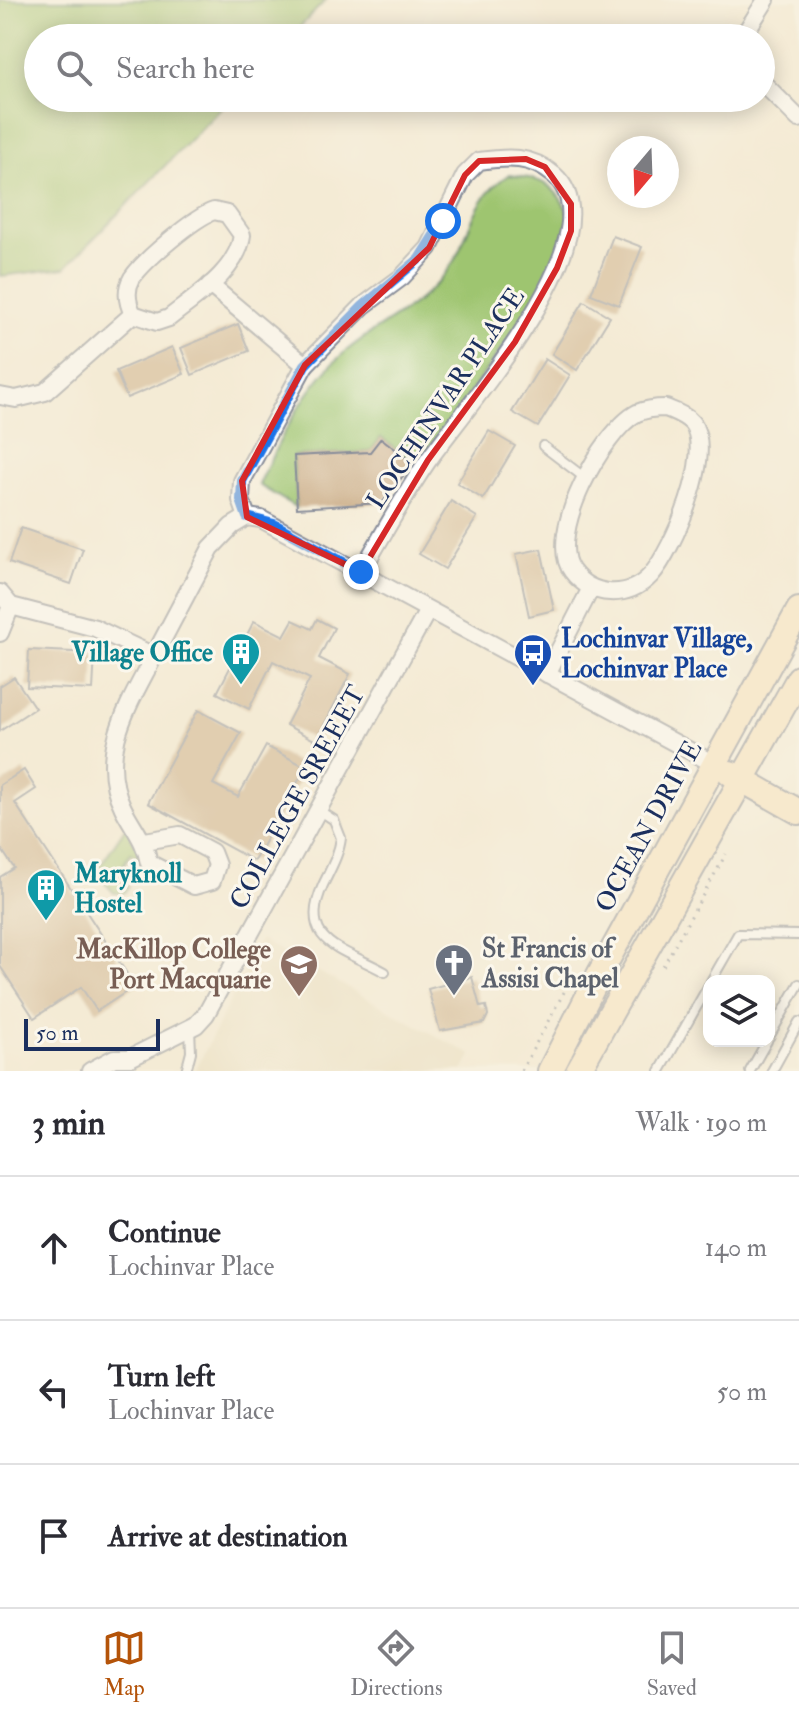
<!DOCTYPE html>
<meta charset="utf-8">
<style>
:root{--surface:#fff;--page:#f2f2f3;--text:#2b2b33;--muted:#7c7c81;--line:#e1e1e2;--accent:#b45309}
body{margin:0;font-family:"IM FELL Double Pica",serif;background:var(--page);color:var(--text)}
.controls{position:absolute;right:24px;bottom:24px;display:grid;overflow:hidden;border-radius:16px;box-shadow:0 4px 20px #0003}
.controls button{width:72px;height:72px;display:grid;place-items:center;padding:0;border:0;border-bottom:2px solid var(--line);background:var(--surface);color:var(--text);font:40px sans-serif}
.compass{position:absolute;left:607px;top:136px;width:72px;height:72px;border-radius:50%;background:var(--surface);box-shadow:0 4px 20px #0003;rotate:199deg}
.scale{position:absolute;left:24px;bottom:20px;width:136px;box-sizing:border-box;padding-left:8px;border:4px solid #1b2f5e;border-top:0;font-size:22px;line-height:28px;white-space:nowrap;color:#1b2f5e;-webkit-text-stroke:6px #fbf7ec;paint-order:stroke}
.stop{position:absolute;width:24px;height:24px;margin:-18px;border:6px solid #1a73e8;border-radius:50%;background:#fff}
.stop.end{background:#1a73e8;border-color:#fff;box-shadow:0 2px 8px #0008}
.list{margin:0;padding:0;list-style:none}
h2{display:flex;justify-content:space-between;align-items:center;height:104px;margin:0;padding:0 32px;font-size:34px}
h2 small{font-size:26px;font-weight:400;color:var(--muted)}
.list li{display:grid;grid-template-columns:52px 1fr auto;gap:24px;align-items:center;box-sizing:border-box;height:144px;padding:0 32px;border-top:2px solid var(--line)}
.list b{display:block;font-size:30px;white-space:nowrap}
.list p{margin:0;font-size:26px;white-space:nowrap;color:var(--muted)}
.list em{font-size:26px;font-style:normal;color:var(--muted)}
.icon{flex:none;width:44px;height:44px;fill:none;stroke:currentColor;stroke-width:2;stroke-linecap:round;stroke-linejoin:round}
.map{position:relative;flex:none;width:799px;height:1071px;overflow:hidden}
.search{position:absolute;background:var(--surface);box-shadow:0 4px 20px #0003;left:24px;right:24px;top:24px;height:88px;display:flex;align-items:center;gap:20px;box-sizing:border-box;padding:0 28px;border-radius:44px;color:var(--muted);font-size:30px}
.sheet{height:536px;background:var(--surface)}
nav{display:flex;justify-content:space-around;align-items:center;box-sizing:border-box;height:112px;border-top:2px solid var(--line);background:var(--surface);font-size:22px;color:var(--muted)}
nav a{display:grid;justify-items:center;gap:4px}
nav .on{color:var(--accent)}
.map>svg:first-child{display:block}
</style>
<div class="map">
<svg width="799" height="1071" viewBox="0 0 799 1071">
<rect width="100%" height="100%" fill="#fbf7ec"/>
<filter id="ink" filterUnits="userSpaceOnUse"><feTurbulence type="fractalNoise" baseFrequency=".0125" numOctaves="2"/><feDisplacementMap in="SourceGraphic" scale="16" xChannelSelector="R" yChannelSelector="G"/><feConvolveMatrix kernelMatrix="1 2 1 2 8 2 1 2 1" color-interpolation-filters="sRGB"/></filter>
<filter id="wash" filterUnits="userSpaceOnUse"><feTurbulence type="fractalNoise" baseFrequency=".006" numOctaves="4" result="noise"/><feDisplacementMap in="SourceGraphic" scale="32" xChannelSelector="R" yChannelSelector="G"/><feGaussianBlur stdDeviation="1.8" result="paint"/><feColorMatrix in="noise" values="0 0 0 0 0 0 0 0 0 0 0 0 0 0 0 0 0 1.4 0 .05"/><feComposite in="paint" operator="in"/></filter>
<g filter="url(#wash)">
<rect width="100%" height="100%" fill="#f4ebd5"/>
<polygon fill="#e6daba" points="260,940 472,1055 463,1071 195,1071"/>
<g fill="#9ec570" stroke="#5c7a67" stroke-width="2">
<polygon points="0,0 326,0 289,38 38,38 38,98 231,98 65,268 0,276"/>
<path d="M508,175C543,179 555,183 570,216L550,282L417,466L381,438L370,452L294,456L297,508L259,485C281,435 310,377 355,344C383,323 415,308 439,281C473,245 464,205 508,175Z"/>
<polygon points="126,827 146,862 131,853 115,878 129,887 124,893 114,893 98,875 99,867"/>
</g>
<g id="blocks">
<g fill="#c9aa84">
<polygon points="613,236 642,247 619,305 591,294"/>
<polygon points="584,301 610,317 577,370 552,354"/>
<polygon points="238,324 249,351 192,375 181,348"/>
<polygon points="172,347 184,374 127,398 116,371"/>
<polygon points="545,359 570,375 538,427 512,412"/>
<polygon points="489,431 515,446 483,499 457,483"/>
<polygon points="381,438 413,463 382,503 297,508 294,456 370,452"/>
<polygon points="451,501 477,517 445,569 419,554"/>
<polygon points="21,528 83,549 71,584 9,563"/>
<polygon points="541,549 554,610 529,616 516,554"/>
<polygon points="317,619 334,628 319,658 350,674 316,741 286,725 310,679 273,661 249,709 217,693 254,621 284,636 293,620 312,629"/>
<polygon points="29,650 95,653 93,690 27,687"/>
<polygon points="14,677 35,708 0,731 0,686"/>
<polygon points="198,710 241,733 213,784 238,797 266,746 306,767 254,861 148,803"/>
<polygon points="24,770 36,789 15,803 135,986 97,1011 81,987 34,1018 0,966 0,877 14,868 0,847 0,785"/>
<polygon points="472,977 480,1007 486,1006 488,1015 484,1023 440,1031 428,989"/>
</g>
</g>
</g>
<g filter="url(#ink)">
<use href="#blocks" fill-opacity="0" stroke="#888d9a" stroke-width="2"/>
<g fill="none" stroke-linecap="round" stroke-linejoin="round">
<g stroke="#888d9a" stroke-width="12">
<g id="lane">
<polyline points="543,446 585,478"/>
<path d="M317,809L334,820L341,838C339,855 330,870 323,885C297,943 342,948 385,972"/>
<polyline points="711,981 738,934 799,935"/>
<polyline points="769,1037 799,984"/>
<polyline points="186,1071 191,1052 190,1029"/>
<polyline points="660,1071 709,985"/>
<polyline points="750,1071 767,1041"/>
<polyline points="772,1071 799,1022"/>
</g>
</g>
<g stroke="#888d9a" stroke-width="20">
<g id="street">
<polyline points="742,38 766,0"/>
<polyline points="761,81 799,119"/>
<path d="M214,211L227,214L242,235C238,271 195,297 169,318L157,322L133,314C127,302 125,290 132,278C144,260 195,217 214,211Z"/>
<polyline points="210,285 305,365 242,481 241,500 247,517"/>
<path d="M305,365L363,306L402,277L429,248L465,175L479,161C508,157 531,155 554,175C621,233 463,410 427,462C403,497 383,535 361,572"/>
<polyline points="0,396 16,399 45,392 133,314"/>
<path d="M666,408C675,412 685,415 692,423C715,453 673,550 651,575C628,600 591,597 572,571C545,536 603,431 637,413C646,409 656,408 666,408Z"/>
<polyline points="0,593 11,606 95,628 154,656 211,548 232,526 247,517 261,519 714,764"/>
<polyline points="0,633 11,606"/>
<polyline points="547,674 591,588"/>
<path d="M145,841L180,835L212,852L217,865L212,881L194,886L149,863C145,840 133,828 123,808C96,753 129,705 154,656"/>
<polyline points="90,1071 114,1058 130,1058 196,1025 206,1014 428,610"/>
</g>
</g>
<g stroke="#888d9a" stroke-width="28">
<g id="secondary">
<polyline points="730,773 799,812"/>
<polyline points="550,1071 599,975 799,610"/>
<polyline points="578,1071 799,678"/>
</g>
</g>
<g stroke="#888d9a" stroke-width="3" stroke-dasharray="2 6" stroke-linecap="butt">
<polyline points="663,966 726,854"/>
<polyline points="521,1071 569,983"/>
</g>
<use href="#lane" stroke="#fff" stroke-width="8"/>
<use href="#street" stroke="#fff" stroke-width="16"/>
<use href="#secondary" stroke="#fbe6c4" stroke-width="24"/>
</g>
</g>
<g fill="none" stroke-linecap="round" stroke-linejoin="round" filter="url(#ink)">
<polyline stroke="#1a73e8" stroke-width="10" points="361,572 274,524 247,517 241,500 242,481 305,365 363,306 419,259 443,221"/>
</g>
<path d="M0 0H799V1071H0ZM526,159L545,167L571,204V231L557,268L515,342L428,460L361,572L247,517L242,481L305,365L429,248L465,175L479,161Z" fill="#f4ebd5" fill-opacity=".55" fill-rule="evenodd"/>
<path fill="none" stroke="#d62828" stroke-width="6" stroke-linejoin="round" d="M526,159L545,167L571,204V231L557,268L515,342L428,460L361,572L247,517L242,481L305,365L429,248L465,175L479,161Z"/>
<defs>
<g id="building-pin" transform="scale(2)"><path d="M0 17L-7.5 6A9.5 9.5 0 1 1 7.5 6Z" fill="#0f9aa8" stroke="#fbf7ec"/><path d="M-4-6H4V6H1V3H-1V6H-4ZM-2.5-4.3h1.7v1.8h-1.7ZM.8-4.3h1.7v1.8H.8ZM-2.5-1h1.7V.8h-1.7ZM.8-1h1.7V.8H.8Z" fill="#fff"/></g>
<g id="bus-pin" transform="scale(2)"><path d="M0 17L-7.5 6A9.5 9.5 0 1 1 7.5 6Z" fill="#1a4fb4" stroke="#fbf7ec"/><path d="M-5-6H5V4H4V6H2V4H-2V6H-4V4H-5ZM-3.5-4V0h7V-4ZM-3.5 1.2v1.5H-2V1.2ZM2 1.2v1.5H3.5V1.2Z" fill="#fff"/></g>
<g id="church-pin" transform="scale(2)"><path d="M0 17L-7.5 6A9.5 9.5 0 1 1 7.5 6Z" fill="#6b7280" stroke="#fbf7ec"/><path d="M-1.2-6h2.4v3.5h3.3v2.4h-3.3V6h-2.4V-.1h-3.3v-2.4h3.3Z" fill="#fff"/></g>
<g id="school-pin" transform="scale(2)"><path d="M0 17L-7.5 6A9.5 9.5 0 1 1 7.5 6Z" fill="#8d6e63" stroke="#fbf7ec"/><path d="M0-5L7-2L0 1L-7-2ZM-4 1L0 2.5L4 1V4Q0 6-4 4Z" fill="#fff"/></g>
</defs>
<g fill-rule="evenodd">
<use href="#building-pin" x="241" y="652"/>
<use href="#bus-pin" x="533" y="653"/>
<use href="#building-pin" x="46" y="888"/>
<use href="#church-pin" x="454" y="963"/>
<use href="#school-pin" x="299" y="964"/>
</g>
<g text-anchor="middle" stroke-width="6" stroke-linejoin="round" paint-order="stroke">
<g font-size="26" fill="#1b2f5e" stroke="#fbf7ec">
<text transform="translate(445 398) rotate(-56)" y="9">LOCHINVAR PLACE</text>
<text transform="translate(297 797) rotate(-61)" y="9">COLLEGE SREEET</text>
<text transform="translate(648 826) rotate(-61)" y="9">OCEAN DRIVE</text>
</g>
<g font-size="26" font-weight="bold" fill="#164399" stroke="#fbf7ec" text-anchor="start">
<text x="561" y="647">Lochinvar Village,<tspan x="561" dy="30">Lochinvar Place</tspan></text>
</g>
<g font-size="26" font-weight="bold" fill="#0d838f" stroke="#fbf7ec" text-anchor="end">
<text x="213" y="661">Village Office</text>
<text x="74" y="882" text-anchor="start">Maryknoll<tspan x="74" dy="30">Hostel</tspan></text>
</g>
<g font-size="26" font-weight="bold" fill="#5b616d" stroke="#fbf7ec" text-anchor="start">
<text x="482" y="957">St Francis of<tspan x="482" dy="30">Assisi Chapel</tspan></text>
</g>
<g font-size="26" font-weight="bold" fill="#785e54" stroke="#fbf7ec" text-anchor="end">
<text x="271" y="958">MacKillop College<tspan x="271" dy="30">Port Macquarie</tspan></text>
</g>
</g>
</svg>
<div class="controls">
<button><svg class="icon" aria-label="layers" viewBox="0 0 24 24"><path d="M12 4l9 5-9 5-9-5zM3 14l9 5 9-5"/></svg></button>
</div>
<svg class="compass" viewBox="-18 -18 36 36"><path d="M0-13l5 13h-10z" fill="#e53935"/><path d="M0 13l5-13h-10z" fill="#7c7c81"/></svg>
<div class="scale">50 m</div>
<div class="stop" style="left:443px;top:221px"></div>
<div class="stop end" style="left:361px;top:572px"></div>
<div class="search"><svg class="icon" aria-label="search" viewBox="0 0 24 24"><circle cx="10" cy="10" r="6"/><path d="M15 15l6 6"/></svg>Search here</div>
</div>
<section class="sheet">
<h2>3 min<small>Walk · 190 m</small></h2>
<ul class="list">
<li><svg class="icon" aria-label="ahead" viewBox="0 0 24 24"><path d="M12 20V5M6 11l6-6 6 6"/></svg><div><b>Continue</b><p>Lochinvar Place</p></div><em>140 m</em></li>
<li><svg class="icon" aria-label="left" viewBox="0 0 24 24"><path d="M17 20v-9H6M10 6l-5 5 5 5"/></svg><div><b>Turn left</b><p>Lochinvar Place</p></div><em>50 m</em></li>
<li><svg class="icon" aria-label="arrive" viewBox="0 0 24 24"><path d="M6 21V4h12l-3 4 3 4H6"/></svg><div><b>Arrive at destination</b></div></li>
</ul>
</section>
<nav>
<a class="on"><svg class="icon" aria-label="map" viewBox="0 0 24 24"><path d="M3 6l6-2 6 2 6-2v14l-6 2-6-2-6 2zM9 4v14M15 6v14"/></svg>Map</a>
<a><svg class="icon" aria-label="directions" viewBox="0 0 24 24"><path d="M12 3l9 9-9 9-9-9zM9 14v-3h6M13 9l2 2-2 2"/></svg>Directions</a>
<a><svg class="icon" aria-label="saved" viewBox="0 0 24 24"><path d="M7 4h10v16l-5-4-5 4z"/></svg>Saved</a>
</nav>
